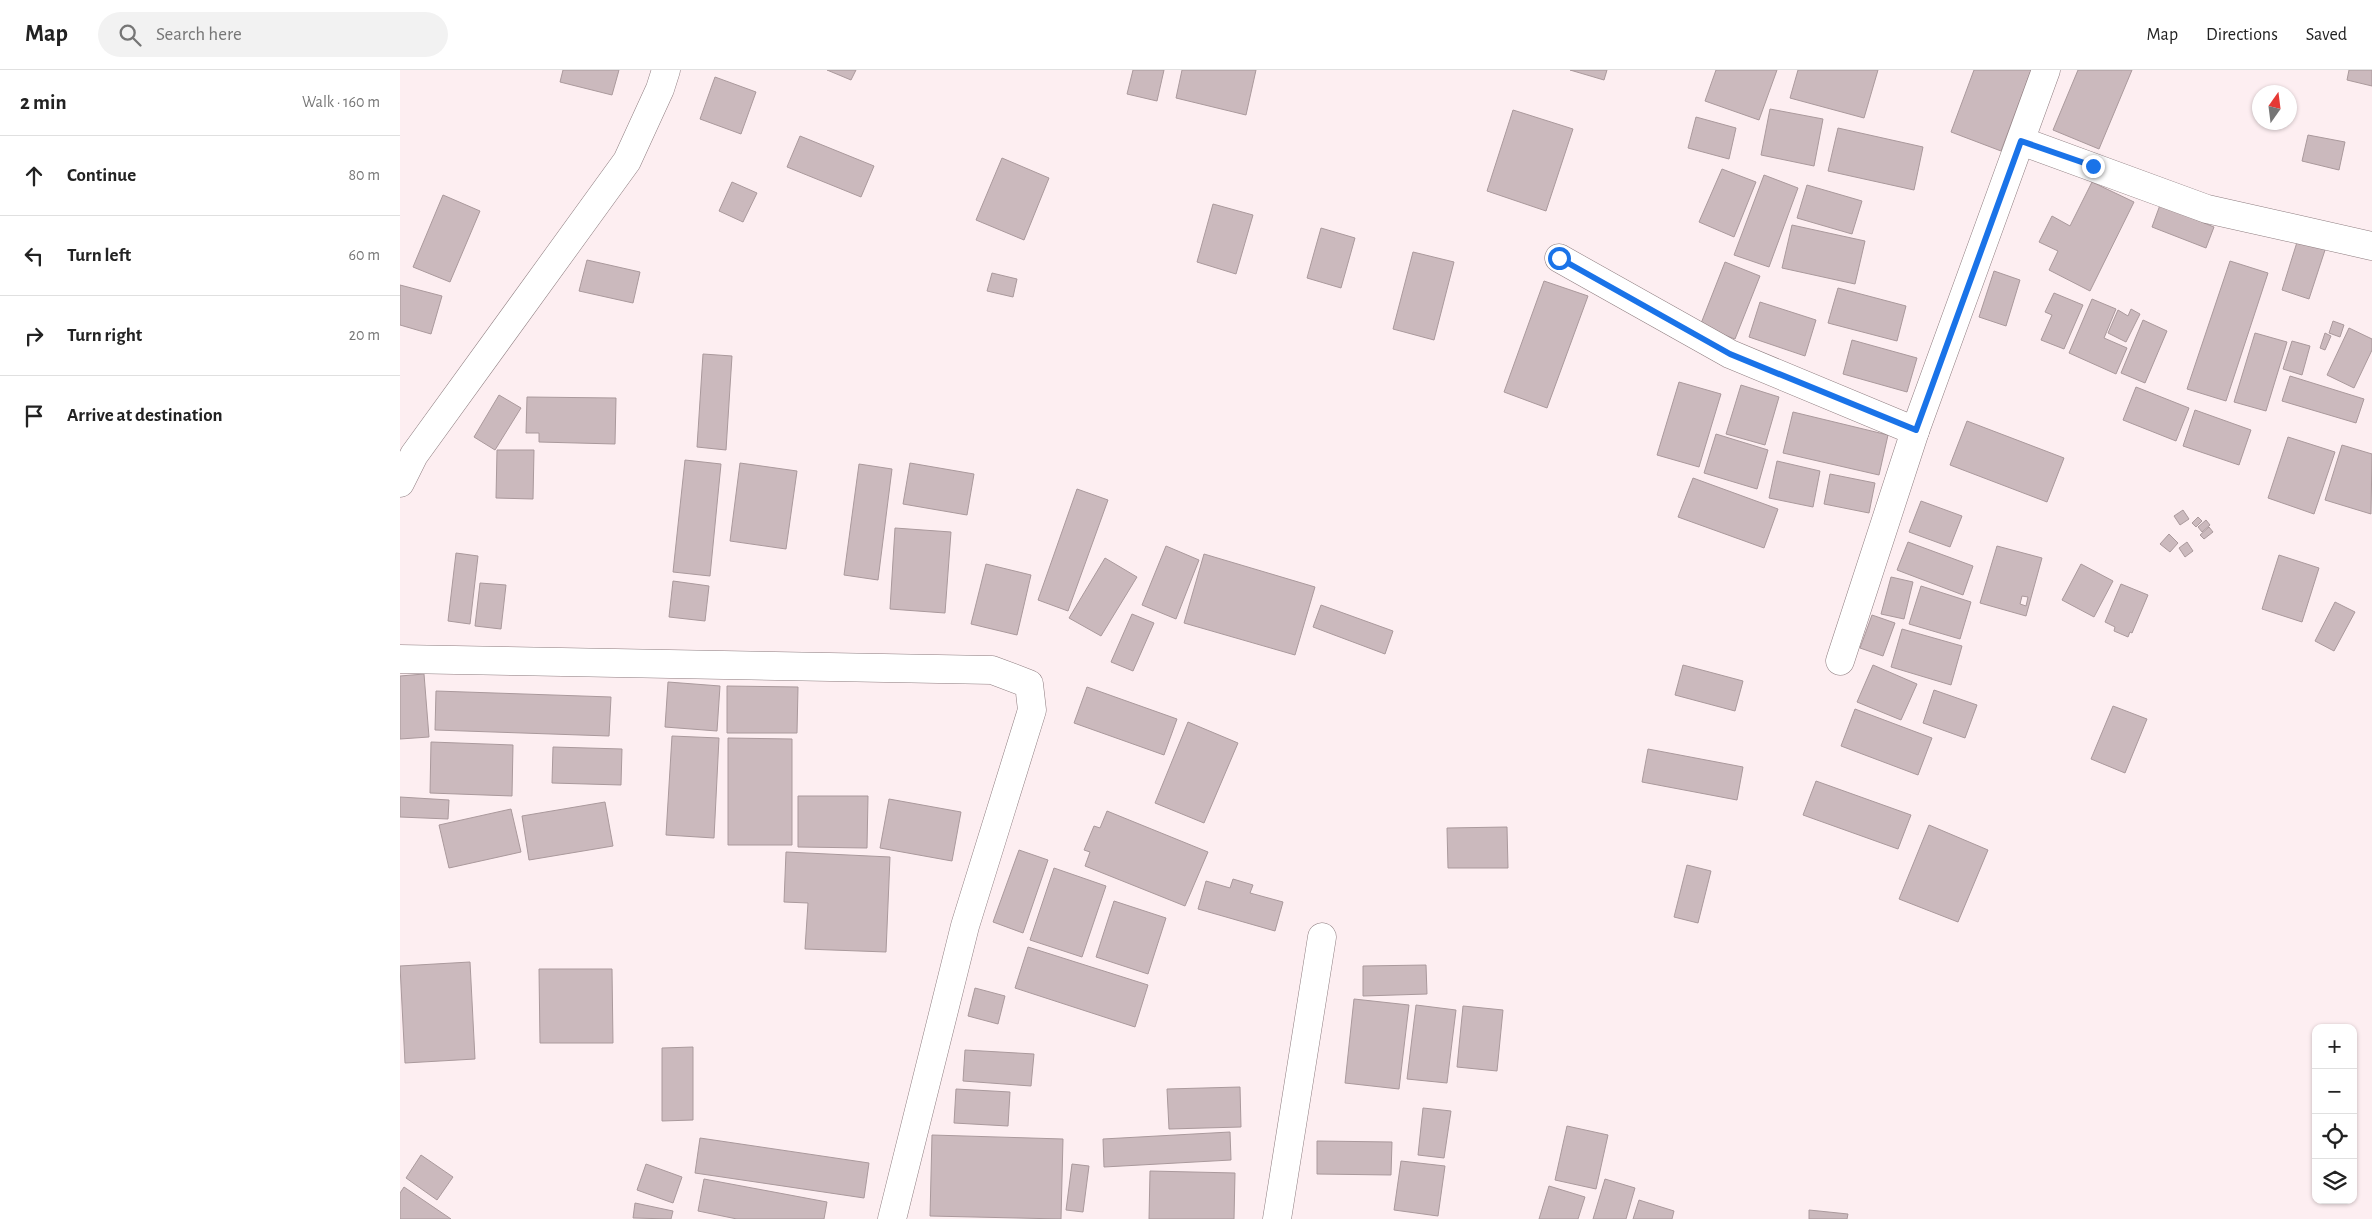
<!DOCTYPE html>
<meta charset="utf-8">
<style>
:root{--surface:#fff;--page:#f2f2f2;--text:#222;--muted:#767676;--line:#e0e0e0}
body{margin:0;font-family:"Alegreya Sans",sans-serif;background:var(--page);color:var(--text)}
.controls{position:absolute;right:15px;bottom:15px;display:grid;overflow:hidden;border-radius:10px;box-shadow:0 1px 4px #0004}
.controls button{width:45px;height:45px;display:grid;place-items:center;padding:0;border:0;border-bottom:1px solid var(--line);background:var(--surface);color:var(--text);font:25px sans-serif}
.compass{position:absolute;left:1852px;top:15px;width:45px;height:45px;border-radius:50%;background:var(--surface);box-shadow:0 1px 4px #0004;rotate:14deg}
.stop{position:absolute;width:15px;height:15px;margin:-11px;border:4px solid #1a73e8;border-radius:50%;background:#fff}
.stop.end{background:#1a73e8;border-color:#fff;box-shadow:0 1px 5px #0008}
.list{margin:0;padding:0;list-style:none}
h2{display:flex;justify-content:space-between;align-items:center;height:65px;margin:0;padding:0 20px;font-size:21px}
h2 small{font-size:16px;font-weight:400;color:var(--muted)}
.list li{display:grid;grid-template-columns:32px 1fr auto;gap:15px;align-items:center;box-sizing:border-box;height:80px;padding:0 20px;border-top:1px solid var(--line)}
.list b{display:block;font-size:19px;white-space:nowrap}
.list em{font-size:16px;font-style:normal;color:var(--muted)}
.icon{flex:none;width:28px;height:28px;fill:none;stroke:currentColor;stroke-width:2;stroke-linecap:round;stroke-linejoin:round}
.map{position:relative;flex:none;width:1972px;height:1149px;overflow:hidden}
header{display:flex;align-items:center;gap:30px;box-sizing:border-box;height:70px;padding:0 25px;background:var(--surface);border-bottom:1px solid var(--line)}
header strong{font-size:24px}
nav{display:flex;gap:28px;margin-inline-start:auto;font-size:18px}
.search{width:350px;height:45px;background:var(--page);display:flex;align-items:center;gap:12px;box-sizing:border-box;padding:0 18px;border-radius:28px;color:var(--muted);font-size:19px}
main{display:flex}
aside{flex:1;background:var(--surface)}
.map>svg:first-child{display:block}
</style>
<header>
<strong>Map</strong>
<div class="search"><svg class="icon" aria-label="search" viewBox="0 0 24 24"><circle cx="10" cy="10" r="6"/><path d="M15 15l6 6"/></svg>Search here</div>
<nav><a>Map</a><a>Directions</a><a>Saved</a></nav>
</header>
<main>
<aside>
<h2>2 min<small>Walk · 160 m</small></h2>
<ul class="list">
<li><svg class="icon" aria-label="ahead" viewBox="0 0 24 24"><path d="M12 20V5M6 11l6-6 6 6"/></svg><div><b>Continue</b></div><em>80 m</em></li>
<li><svg class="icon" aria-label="left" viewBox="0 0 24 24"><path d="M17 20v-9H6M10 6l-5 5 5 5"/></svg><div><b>Turn left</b></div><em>60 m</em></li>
<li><svg class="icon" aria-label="right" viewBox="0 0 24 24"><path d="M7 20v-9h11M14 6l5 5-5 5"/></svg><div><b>Turn right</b></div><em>20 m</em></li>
<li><svg class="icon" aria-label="arrive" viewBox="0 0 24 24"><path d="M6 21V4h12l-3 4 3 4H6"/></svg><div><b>Arrive at destination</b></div></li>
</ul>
</aside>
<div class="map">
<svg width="1972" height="1149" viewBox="0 0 1972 1149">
<rect width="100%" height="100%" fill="#fdeef1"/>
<g fill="#cbb9bd" stroke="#aa999c" fill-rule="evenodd">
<polygon points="163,0 219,0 212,25 160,12"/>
<polygon points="427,0 456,0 451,10"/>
<polygon points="733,0 764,0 757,31 727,24"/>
<polygon points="782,0 856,0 846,45 776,28"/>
<polygon points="1170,0 1207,0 1204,10"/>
<polygon points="1316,0 1377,0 1359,50 1305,31"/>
<polygon points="1398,0 1478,0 1464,48 1390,28"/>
<polygon points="1574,0 1631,0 1601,81 1551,62"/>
<polygon points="1678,0 1732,0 1699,79 1653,60"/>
<polygon points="1949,0 1972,0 1972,16 1947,10"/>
<polygon points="315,7 356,22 341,64 300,49"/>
<polygon points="1370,39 1423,49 1414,96 1361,85"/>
<polygon points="1113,40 1173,59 1146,141 1087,121"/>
<polygon points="1296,47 1336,58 1329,89 1288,78"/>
<polygon points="1438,58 1523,77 1514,120 1428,101"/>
<polygon points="1908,65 1945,72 1939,100 1902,91"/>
<polygon points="400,66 474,96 461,127 387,97"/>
<polygon points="602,88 649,108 624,170 576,150"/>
<polygon points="1322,99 1356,112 1334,167 1299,152"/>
<polygon points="1364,105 1398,118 1369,197 1334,185"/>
<polygon points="332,112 357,123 343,152 319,141"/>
<polygon points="1692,112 1734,132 1690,221 1649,200 1658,181 1639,172 1652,146 1670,156"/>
<polygon points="1407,115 1462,131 1452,164 1397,148"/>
<polygon points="43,125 80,141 50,212 13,197"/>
<polygon points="813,134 853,145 836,204 797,192"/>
<polygon points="1760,135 1814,157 1806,178 1752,157"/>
<polygon points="1392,155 1465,171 1455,214 1382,198"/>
<polygon points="921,158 955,168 941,218 907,208"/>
<polygon points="1898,169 1926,177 1909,229 1882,220"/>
<polygon points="1013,182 1054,192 1034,270 993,259"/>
<polygon points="187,190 240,202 233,233 179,221"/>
<polygon points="1830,191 1868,203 1826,331 1787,319"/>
<polygon points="1325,192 1360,206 1335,269 1300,256"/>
<polygon points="1594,201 1620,210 1606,256 1579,247"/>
<polygon points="592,203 617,209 613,227 587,221"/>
<polygon points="1144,211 1188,226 1147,338 1104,322"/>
<polygon points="0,215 42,226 31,264 0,255"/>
<polygon points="1438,218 1506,236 1497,271 1428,253"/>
<polygon points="1654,223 1683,235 1664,279 1641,270 1652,245 1645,242"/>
<polygon points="1692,229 1716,239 1704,268 1727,278 1716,304 1669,283"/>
<polygon points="1360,232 1416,250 1405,286 1349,267"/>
<polygon points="1731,239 1740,244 1726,272 1708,263 1718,240 1728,246"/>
<polygon points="1743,250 1767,261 1745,313 1721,303"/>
<polygon points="1933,251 1944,255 1940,267 1929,263"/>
<polygon points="1949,258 1972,269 1972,280 1954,318 1927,305"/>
<polygon points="1855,263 1887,272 1866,341 1834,332"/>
<polygon points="1925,263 1931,266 1925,280 1920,278"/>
<polygon points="1452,270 1517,288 1507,322 1443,304"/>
<polygon points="1892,271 1910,276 1902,305 1883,299"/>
<polygon points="303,284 332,286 326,380 297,377"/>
<polygon points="1890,306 1964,329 1956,353 1882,331"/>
<polygon points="1279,312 1321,324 1299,397 1257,385"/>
<polygon points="1341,315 1379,327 1365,375 1326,364"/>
<polygon points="1736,317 1789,338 1776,371 1723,350"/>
<polygon points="99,325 121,338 95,380 74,367"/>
<polygon points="127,327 216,328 215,374 139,372 139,363 126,363"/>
<polygon points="1795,340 1851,360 1839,395 1783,376"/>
<polygon points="1393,342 1488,365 1479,405 1383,383"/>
<polygon points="1567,351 1664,388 1647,432 1550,395"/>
<polygon points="1316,364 1368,380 1357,419 1304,403"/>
<polygon points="1888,367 1935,382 1914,444 1868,428"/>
<polygon points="1942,375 1972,384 1971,444 1925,430"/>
<polygon points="97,380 134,380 133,429 96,428"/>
<polygon points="285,390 321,394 310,506 273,502"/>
<polygon points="1377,391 1420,401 1413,437 1369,428"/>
<polygon points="340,393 397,401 386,479 330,471"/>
<polygon points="510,393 574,404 567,445 503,434"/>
<polygon points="459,394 492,399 478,510 444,505"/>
<polygon points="1430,404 1475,413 1469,443 1424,434"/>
<polygon points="1293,408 1378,439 1364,478 1278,447"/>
<polygon points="677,419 708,430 668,541 638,530"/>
<polygon points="1521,431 1562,446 1550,477 1509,462"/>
<polygon points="1783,440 1789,449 1780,455 1774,446"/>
<polygon points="1798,447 1802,451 1796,457 1792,453"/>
<polygon points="1806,450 1810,455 1802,462 1798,457"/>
<polygon points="1809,457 1813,462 1804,469 1800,465"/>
<polygon points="495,458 551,462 545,543 490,539"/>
<polygon points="1769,464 1778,473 1770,482 1760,474"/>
<polygon points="1508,472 1573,496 1563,525 1497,500"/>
<polygon points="1787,472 1793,481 1785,487 1779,478"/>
<polygon points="766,476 799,490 776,549 742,535"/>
<path d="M1597,476L1642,488L1626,546L1580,533ZM1622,526L1628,527L1626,536L1620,534Z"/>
<polygon points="56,483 78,486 70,554 48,551"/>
<polygon points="804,484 915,517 895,585 784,553"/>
<polygon points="1879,485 1919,498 1902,552 1862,539"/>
<polygon points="705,488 737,507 701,566 669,548"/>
<polygon points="586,494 631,505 617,565 571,554"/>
<polygon points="1681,494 1713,511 1694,547 1662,530"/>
<polygon points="1491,507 1513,512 1504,549 1481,544"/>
<polygon points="273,511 309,516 305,551 269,547"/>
<polygon points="80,513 106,515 101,559 75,556"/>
<polygon points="1721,514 1748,525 1732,563 1730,562 1728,567 1714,561 1715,557 1705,552"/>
<polygon points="1521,516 1571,532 1560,569 1509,554"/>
<polygon points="1935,532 1955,542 1934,581 1915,571"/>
<polygon points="921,535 993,561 985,584 913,557"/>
<polygon points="732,544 754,553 733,601 711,592"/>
<polygon points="1472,545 1495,553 1483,586 1460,578"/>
<polygon points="1502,559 1562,576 1551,615 1491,597"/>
<polygon points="1283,595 1343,611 1335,641 1275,625"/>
<polygon points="1473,595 1517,614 1501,650 1457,632"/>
<polygon points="24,604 29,667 0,669 0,606"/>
<polygon points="268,612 320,616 317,661 265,657"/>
<polygon points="327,616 398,617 397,663 327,663"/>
<polygon points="687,617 777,649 764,685 674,653"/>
<polygon points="1534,620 1577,635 1565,668 1523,653"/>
<polygon points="36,621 211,627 209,666 35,660"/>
<polygon points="1713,636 1747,649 1725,703 1691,689"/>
<polygon points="1455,639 1532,668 1518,705 1441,676"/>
<polygon points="788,652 838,673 804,753 755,733"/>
<polygon points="272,666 319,668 314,768 266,765"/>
<polygon points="328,668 392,669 392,775 328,775"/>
<polygon points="31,672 113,675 112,726 30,723"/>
<polygon points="153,677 222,679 221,715 152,713"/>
<polygon points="1248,679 1343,697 1337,730 1242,712"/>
<polygon points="1416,711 1511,745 1498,779 1403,745"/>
<polygon points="398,726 468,726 467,778 398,777"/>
<polygon points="0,727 49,730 48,749 0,747"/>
<polygon points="489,729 561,742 552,791 480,778"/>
<polygon points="205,732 213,776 129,790 122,746"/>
<polygon points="111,739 121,782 49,798 39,755"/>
<polygon points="707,741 808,782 785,836 685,796 690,782 684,780 694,756 700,758"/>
<polygon points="1529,755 1588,780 1558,852 1499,829"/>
<polygon points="1107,757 1108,798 1048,798 1047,758"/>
<polygon points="619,780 648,790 623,863 593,852"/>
<polygon points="386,782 490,787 486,882 405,879 408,833 384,832"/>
<polygon points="1287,795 1311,801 1298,853 1274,847"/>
<polygon points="654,798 706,816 682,887 630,870"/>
<polygon points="833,809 853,815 850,823 883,832 875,861 798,839 806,811 830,818"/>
<polygon points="714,831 766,848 748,904 696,887"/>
<polygon points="628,877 748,915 735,957 615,918"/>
<polygon points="70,892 75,989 5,993 0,896"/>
<polygon points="1026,895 1027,924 963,926 963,896"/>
<polygon points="139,899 212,899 213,973 140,973"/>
<polygon points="575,918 605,926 598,954 568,946"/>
<polygon points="954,929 1009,935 999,1019 945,1013"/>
<polygon points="1016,935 1056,940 1047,1013 1007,1009"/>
<polygon points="1063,936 1103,940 1097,1001 1057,997"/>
<polygon points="293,977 293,1050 262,1051 262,978"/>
<polygon points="565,980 634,984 631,1016 563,1011"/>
<polygon points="840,1017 841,1057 769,1059 767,1019"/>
<polygon points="556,1019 610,1022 608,1056 554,1053"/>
<polygon points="1023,1038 1051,1041 1044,1088 1018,1085"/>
<polygon points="1167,1056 1208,1065 1196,1119 1155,1110"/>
<polygon points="830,1062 831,1090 704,1097 703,1069"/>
<polygon points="532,1065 663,1069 661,1149 530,1146"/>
<polygon points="300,1068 469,1093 464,1128 295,1103"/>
<polygon points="917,1071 992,1072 991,1105 917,1104"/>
<polygon points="21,1085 53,1107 37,1130 6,1108"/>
<polygon points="1001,1091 1045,1096 1038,1146 994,1140"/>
<polygon points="246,1094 282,1107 273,1133 237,1120"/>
<polygon points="672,1094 689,1096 683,1142 666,1140"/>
<polygon points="750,1101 835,1103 834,1149 749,1149"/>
<polygon points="304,1109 427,1132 424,1149 337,1149 298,1141"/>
<polygon points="1205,1109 1235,1118 1226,1149 1193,1149"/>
<polygon points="1149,1116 1185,1127 1178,1149 1139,1149"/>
<polygon points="4,1117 51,1149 0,1149 0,1123"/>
<polygon points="1239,1130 1274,1141 1272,1149 1233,1149"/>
<polygon points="235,1133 273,1141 271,1149 233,1148"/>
<polygon points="1409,1140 1448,1144 1447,1149 1409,1149"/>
</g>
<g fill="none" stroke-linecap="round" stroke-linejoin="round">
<g stroke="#8d7c7f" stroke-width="29">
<g id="minor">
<polyline points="1621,71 1807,139 1972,176"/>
<polyline points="1159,188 1330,284 1515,361"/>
<polyline points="0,413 14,385 227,91 260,19 266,0"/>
<polyline points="0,589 592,600 629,614 632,640 565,856 492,1149"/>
<polyline points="1440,591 1515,361 1646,0"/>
<polyline points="877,1149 922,867"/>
</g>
</g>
<use href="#minor" stroke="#fff" stroke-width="28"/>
</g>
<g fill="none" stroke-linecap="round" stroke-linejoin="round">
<polyline stroke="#1a73e8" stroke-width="6" points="1159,188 1330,284 1516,360 1621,71 1693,96"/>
</g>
</svg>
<div class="controls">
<button>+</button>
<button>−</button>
<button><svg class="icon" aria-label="locate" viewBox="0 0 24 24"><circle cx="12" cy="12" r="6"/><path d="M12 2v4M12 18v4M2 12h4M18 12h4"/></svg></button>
<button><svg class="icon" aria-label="layers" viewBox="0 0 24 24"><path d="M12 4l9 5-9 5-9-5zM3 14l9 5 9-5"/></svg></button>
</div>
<svg class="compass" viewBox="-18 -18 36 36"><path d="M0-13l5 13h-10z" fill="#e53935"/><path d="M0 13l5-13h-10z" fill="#767676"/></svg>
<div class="stop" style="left:1159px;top:188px"></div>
<div class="stop end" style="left:1693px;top:96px"></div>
</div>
</main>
